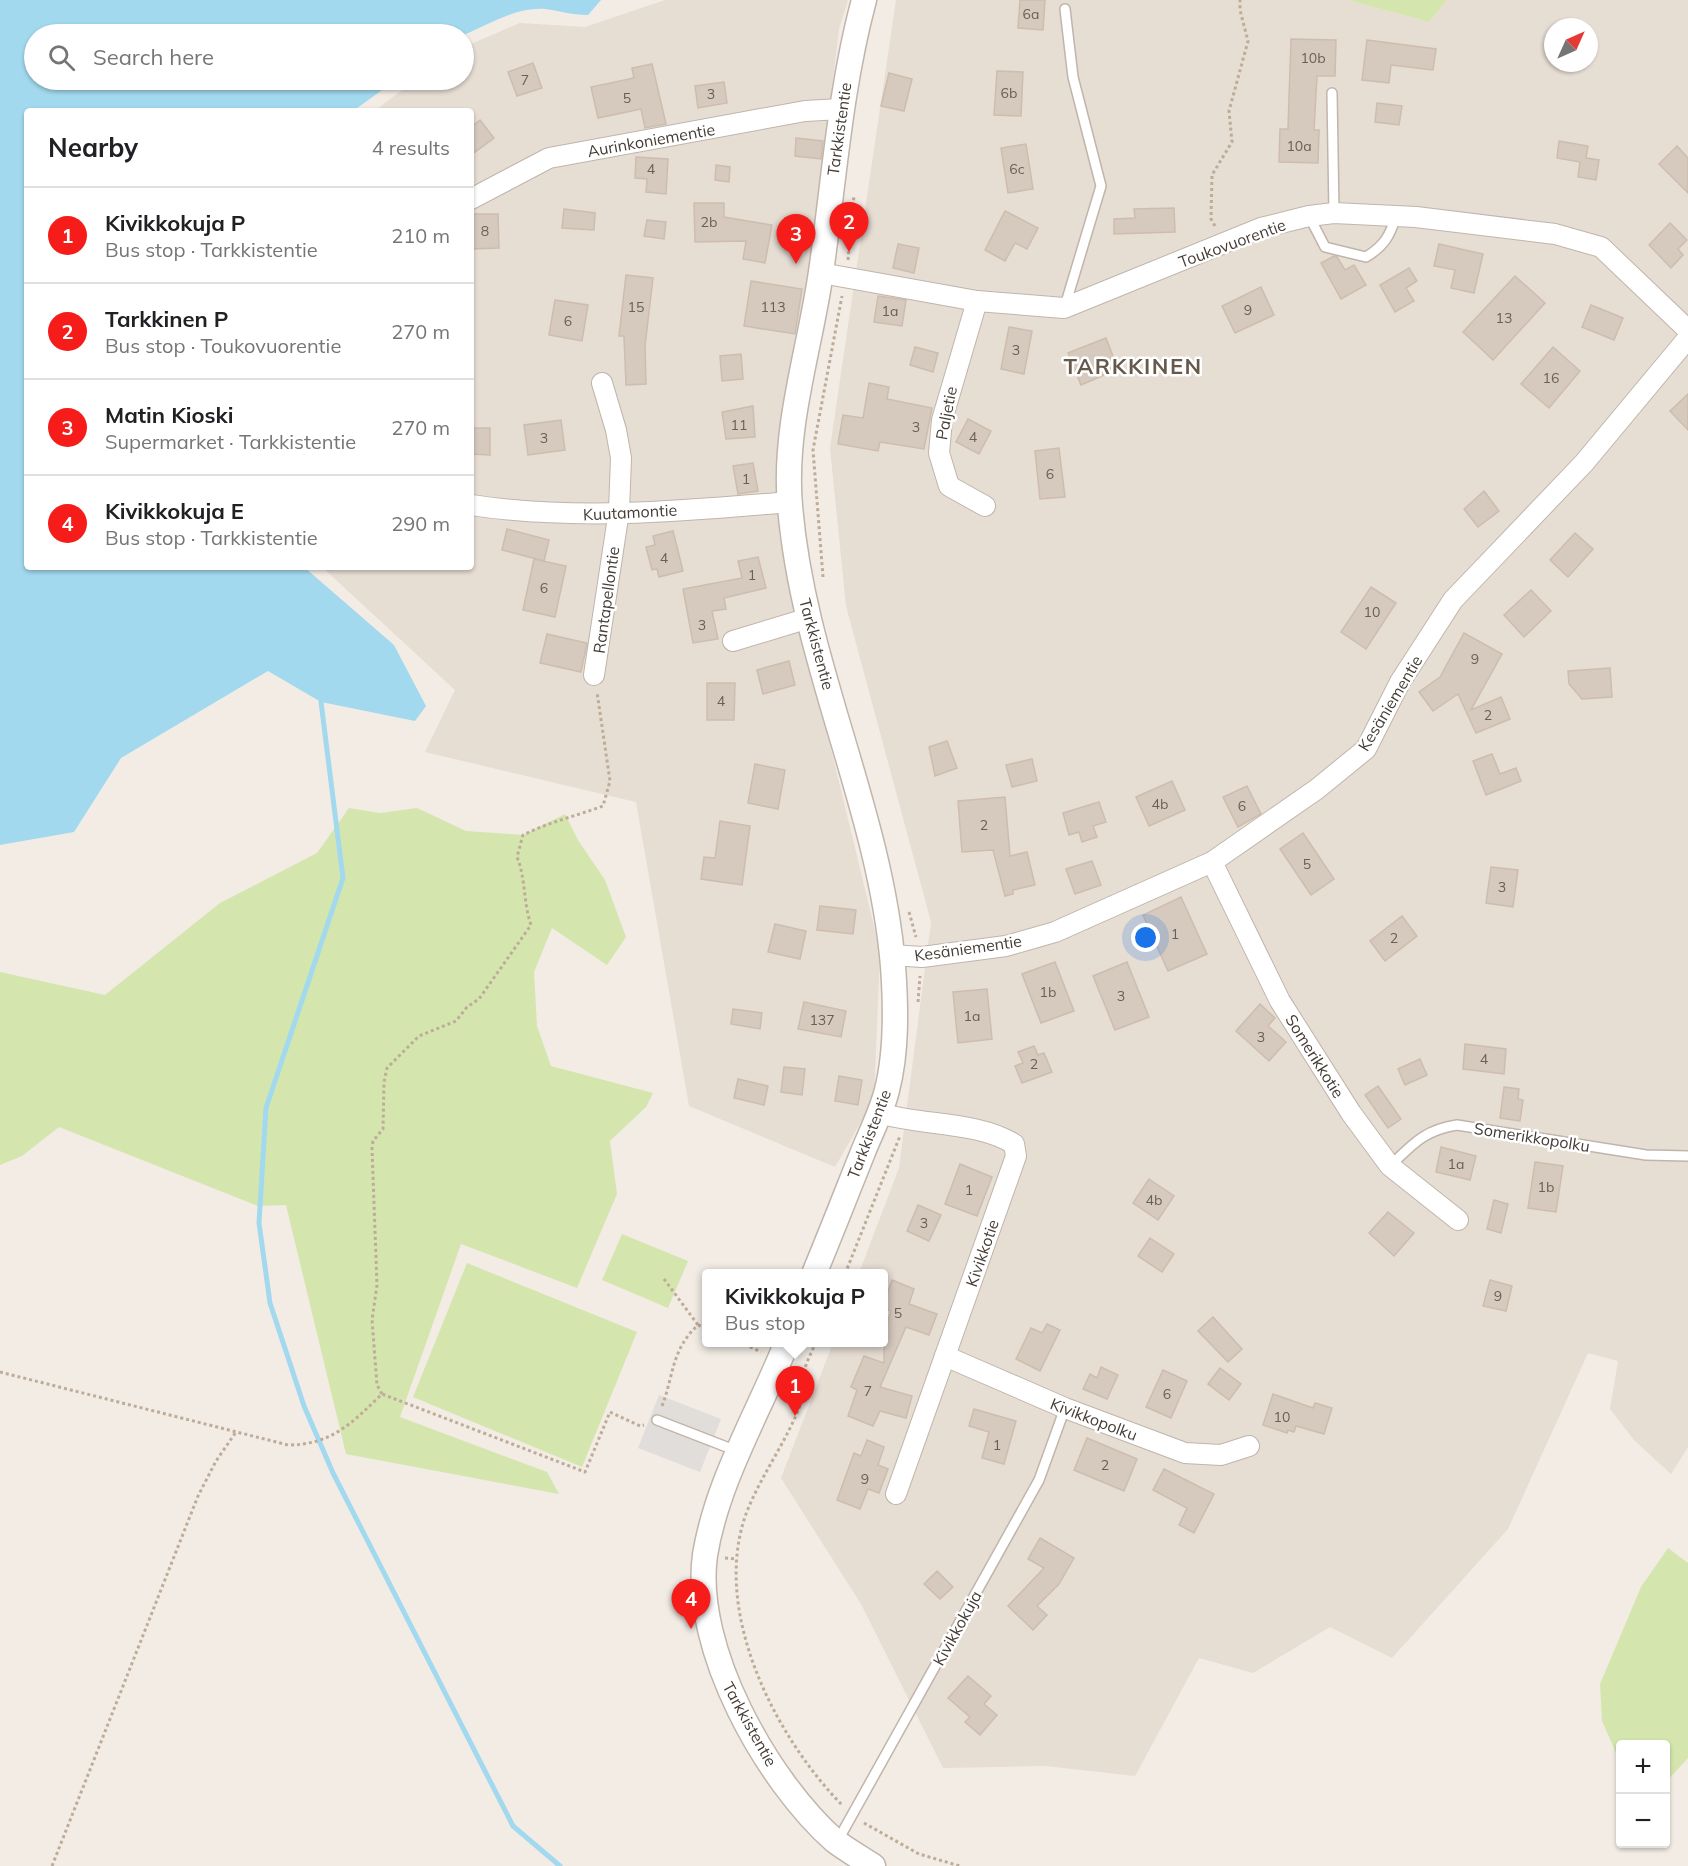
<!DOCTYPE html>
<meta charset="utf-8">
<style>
:root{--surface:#fff;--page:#f2f2f2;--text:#202124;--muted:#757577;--line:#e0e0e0;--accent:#f51c19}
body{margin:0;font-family:Mulish,sans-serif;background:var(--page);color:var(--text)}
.controls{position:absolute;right:18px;bottom:18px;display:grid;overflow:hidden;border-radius:6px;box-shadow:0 2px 4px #0004}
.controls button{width:54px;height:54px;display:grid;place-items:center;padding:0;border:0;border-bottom:2px solid var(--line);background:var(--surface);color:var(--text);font:30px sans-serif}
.compass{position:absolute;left:1544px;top:18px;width:54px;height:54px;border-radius:50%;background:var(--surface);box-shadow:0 2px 4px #0004;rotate:45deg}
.you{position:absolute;left:1146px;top:938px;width:21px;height:21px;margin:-15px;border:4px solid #fff;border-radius:50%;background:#1a73e8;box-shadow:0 0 0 9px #1a73e833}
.badge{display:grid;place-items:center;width:39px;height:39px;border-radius:50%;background:var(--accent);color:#fff;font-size:20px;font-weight:700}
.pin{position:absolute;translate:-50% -50px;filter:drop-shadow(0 2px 3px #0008)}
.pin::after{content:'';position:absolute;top:32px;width:21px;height:18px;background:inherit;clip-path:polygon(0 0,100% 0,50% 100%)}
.popup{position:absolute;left:702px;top:1269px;width:186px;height:78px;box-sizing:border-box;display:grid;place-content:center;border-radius:6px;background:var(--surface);filter:drop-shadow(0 2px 4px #0005);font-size:20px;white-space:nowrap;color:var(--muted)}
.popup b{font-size:22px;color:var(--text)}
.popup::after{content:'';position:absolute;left:50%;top:100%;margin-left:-12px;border:12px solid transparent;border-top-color:var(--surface)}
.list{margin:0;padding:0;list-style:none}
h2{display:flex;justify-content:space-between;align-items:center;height:78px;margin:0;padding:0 24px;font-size:26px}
h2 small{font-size:20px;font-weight:400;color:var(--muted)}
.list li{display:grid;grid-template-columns:39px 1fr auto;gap:18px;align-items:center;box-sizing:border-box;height:96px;padding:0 24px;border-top:2px solid var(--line)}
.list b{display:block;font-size:22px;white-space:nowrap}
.list p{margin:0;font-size:20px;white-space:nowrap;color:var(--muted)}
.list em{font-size:20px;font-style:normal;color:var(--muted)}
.icon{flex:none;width:33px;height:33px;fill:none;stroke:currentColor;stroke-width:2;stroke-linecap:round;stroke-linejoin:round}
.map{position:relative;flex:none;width:1688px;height:1866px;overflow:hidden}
.search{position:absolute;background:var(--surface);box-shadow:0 2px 4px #0004;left:24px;top:24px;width:450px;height:66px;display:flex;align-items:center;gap:15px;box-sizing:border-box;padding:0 21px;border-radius:33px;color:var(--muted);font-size:22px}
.panel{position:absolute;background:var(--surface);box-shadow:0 2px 4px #0004;left:24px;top:108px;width:450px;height:462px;border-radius:6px}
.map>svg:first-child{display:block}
</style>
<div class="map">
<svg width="1688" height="1866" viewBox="0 0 1688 1866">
<rect width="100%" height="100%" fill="#f2ece5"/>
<g fill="#e6ddd3" fill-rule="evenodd">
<polygon points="665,0 848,0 839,29 779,535 880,951 874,1099 835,1167 689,1106 636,802 425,752 455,690 322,567 471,567 471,111 374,111 416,80 464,80 464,47 520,23 585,27"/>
<path d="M896,0H1348L1429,22L1447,0H1688V1447L1671,1474L1634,1440L1610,1409L1618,1361L1588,1353L1508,1529L1392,1658L1330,1627L1253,1673L1199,1658L1135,1776L1046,1766L943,1768L861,1604L781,1478L833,1343L884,1342V1274L859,1273L899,1168L931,922L846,606L830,448ZM1553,27H1589V63H1553Z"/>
</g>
<g fill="#d4e6ae">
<polygon points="1348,0 1447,0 1429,22"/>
<polygon points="349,808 380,813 417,808 466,831 523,835 565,814 578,840 605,880 626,937 607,965 552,928 534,972 537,1026 551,1066 653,1093 646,1107 610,1141 617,1194 577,1288 461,1244 400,1417 547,1472 559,1494 346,1454 286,1205 258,1206 59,1127 22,1156 0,1165 0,972 105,995 220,903 317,853"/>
<polygon points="622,1234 688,1261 668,1308 602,1280"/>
<polygon points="467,1263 637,1332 582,1467 413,1397"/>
<polygon points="1668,1548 1688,1563 1688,1758 1666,1782 1666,1744 1620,1744 1620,1762 1602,1721 1600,1684 1641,1587"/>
</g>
<polygon fill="#e0ddda" points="659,1395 721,1419 700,1472 638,1448"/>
<path fill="#a2d9ee" d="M0,0H601L588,15C572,15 560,11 545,9C516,7 489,24 464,35L34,34V80H396L353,111H27V567H304L394,645L426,706L415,721L321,702L268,671L121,758L74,832L0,845Z"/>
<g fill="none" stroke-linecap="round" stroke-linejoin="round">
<polyline stroke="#a2d9ee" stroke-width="5" points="321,702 343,878 266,1108 259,1223 270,1303 304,1406 333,1473 513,1826 560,1866"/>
</g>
<g fill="#d6c9bd" stroke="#cebdae" stroke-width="1.5">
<polygon points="1020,0 1045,0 1043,30 1018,28"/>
<polygon points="1291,39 1336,40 1335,76 1317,76 1314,130 1319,130 1318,163 1279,162 1280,129 1288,129"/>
<polygon points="1367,40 1436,49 1433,70 1391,65 1389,83 1362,80"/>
<polygon points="533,63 542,88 517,96 508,72"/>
<polygon points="652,64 666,124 645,128 641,109 598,118 591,87 634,78 632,68"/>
<polygon points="997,71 1023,72 1021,116 994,115"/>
<polygon points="889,73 912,79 904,111 881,106"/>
<polygon points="724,82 727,103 698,108 695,86"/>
<polygon points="1377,103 1402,106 1399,125 1375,122"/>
<polygon points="480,120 494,138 471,155 471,127"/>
<polygon points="796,138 823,141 821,159 795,156"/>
<polygon points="1559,141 1588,146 1586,158 1599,160 1596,180 1578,177 1580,162 1557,158"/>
<polygon points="1026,144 1033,189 1008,193 1001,148"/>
<polygon points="1677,146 1688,158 1688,193 1659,164"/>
<polygon points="636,157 668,159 666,194 646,192 647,179 635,178"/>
<polygon points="716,165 730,167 729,182 715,180"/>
<polygon points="694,203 724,203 724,217 772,225 765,263 743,259 746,241 695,242"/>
<polygon points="1174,208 1175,232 1114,234 1114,219 1135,218 1134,209"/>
<polygon points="564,209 595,213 594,230 562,228"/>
<polygon points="1005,211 1038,228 1027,249 1015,243 1005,261 985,250"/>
<polygon points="471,214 498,214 499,248 471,249"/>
<polygon points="647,220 666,222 664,239 644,236"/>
<polygon points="1670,223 1687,240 1678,249 1683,255 1671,268 1649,245"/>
<polygon points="898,244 919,248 914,273 893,268"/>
<polygon points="1439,244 1483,254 1474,293 1451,288 1455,270 1434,266"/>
<polygon points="1334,256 1337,257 1345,270 1354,265 1366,285 1341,299 1321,263"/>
<polygon points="1409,268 1417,281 1406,288 1414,301 1395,312 1380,285"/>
<polygon points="626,275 653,278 645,346 646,384 626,385 624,336 619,336"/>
<polygon points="1515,276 1545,303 1493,360 1463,332"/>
<polygon points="751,281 802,289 795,334 744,326"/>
<polygon points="1261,287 1274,315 1235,333 1222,306"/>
<polygon points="878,296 906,300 902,326 874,322"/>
<polygon points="555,300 588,305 582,341 549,335"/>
<polygon points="1591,305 1623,318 1614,340 1582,327"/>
<polygon points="1009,327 1032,331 1024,374 1001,369"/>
<polygon points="1106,338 1118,369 1081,385 1068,353"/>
<polygon points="915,347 938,353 933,372 910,365"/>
<polygon points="1553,347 1580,371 1549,408 1521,384"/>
<polygon points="741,354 743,379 722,381 720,356"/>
<polygon points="869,383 889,387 887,399 932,408 924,449 880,442 878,451 838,444 843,415 863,418"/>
<polygon points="1688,394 1688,430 1670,411"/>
<polygon points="753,406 755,437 726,439 722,412"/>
<polygon points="968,419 991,431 979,454 956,442"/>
<polygon points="561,420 565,450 528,455 524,425"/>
<polygon points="471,428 490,428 490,455 471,454"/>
<polygon points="1059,448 1065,497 1040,499 1035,451"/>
<polygon points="753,463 758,491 738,494 733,466"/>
<polygon points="1484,491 1499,511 1478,527 1464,509"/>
<polygon points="507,529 549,540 544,561 502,550"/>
<polygon points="673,531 683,571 659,577 657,569 652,570 646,547 655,545 653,536"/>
<polygon points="1575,533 1593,549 1568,577 1550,560"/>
<polygon points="758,557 766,588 724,598 726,609 712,611 718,639 693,643 683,589 742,578 738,561"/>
<polygon points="534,559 566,566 555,617 523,610"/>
<polygon points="1371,587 1396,603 1366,649 1341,632"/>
<polygon points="1531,590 1551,611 1524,637 1504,615"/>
<polygon points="1464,633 1502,654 1471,710 1501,697 1510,719 1476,733 1458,694 1433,711 1419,692 1440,677"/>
<polygon points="547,634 587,643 581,672 540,663"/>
<polygon points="789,661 795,685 763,694 757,670"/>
<polygon points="1610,668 1612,697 1582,699 1569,684 1568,671"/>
<polygon points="707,683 735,683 734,720 707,720"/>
<polygon points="947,741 957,768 935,776 929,747"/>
<polygon points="1492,754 1500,774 1516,768 1521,781 1486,795 1473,761"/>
<polygon points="1032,759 1037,781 1012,787 1006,765"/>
<polygon points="755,764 785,770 778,809 748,803"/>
<polygon points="1172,781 1185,810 1149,826 1136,797"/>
<polygon points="1247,786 1261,814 1238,827 1223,797"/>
<polygon points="1005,797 1010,856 1027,852 1035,885 1013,890 1013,894 1005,896 993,850 962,852 958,801"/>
<polygon points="1099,802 1106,822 1093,826 1097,837 1082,842 1079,832 1069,835 1063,813"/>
<polygon points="720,821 750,826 742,885 701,879 704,857 715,858"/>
<polygon points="1303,833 1334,879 1311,895 1280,849"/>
<polygon points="1092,861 1101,885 1075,894 1066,869"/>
<polygon points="1491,867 1518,870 1513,907 1486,903"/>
<polygon points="1181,897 1207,954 1168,971 1143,915"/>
<polygon points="820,906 856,910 853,934 817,930"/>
<polygon points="1402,916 1417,936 1385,961 1370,941"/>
<polygon points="775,924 806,931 800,959 768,952"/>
<polygon points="1055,962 1074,1011 1041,1023 1022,974"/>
<polygon points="1127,962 1149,1017 1115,1030 1093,976"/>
<polygon points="987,989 992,1039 958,1043 953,992"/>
<polygon points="804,1002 846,1011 841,1037 798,1029"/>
<polygon points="1260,1004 1275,1018 1268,1026 1286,1042 1269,1061 1236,1031"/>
<polygon points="733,1009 762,1013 760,1029 731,1024"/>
<polygon points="1465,1044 1506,1049 1504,1074 1463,1069"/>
<polygon points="1034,1046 1038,1055 1044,1053 1052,1072 1022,1083 1015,1066 1023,1063 1018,1052"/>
<polygon points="1420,1059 1427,1075 1405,1085 1398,1069"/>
<polygon points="784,1067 805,1069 802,1095 781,1092"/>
<polygon points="839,1076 862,1080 858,1105 835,1101"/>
<polygon points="738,1079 768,1086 764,1105 734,1098"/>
<polygon points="1378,1086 1401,1119 1388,1128 1365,1095"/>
<polygon points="1504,1087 1519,1089 1518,1099 1523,1100 1520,1121 1500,1118"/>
<polygon points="1441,1147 1476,1156 1470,1180 1436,1172"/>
<polygon points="1535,1162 1563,1166 1556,1212 1528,1208"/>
<polygon points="960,1164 992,1177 977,1216 945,1204"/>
<polygon points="1149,1179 1174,1196 1158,1220 1133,1203"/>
<polygon points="1494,1200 1508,1204 1501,1233 1487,1229"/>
<polygon points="918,1205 941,1215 929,1241 907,1231"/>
<polygon points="1388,1212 1414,1233 1394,1256 1369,1233"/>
<polygon points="1150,1238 1174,1254 1162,1272 1138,1256"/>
<polygon points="892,1280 914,1289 909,1304 937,1314 929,1335 906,1327 880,1387 912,1396 906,1418 880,1411 873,1426 848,1416 857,1390 851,1387 864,1356 884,1363 884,1333 891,1311 884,1308 884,1304"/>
<polygon points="1490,1280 1512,1286 1506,1311 1483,1306"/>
<polygon points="1213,1317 1242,1349 1228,1362 1198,1331"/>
<polygon points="1047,1324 1060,1330 1040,1371 1016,1359 1031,1328 1042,1333"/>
<polygon points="1101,1367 1118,1375 1107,1399 1083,1389 1090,1374 1097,1378"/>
<polygon points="1220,1368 1241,1384 1229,1400 1208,1384"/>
<polygon points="1163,1370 1187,1381 1171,1418 1146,1407"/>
<polygon points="1273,1394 1313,1408 1315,1403 1332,1408 1324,1434 1296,1426 1294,1432 1288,1430 1287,1433 1263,1425"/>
<polygon points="974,1409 1016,1421 1004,1464 982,1458 989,1432 969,1426"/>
<polygon points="1087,1438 1137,1459 1124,1491 1074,1470"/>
<polygon points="867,1440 884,1447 878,1465 888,1469 879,1493 868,1489 860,1509 837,1500 854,1453 861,1456"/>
<polygon points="1164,1469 1214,1494 1194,1533 1179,1525 1187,1508 1153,1490"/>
<polygon points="1040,1538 1074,1558 1059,1584 1037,1606 1047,1615 1033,1630 1008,1606 1044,1568 1028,1559"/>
<polygon points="937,1571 953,1587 940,1599 924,1584"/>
<polygon points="968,1676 991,1696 984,1704 997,1715 980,1735 965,1722 970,1717 948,1698"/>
</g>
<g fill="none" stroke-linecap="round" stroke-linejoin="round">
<g stroke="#c0b5ab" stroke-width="12">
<g id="service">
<polyline points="1065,9 1073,77 1101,186 1065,306"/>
<polyline points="1332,93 1334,213"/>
<path d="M1309,216L1325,247L1366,257C1384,246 1390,236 1396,216"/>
<path d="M1390,1166C1413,1144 1424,1130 1457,1125L1646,1155L1688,1156"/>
<polyline points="657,1420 737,1451"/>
<polyline points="837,1842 1039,1480 1065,1408"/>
</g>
</g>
<g stroke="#c0b5ab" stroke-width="22">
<g id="minor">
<polyline points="471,199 549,158 805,111 841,109"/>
<polyline points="821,273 977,301 1064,308 1261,228 1309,216 1334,213 1416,217 1555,234 1601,247 1688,330"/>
<polyline points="977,301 942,420 939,453 949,486 985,506"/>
<path d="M471,505C576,521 683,511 789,502"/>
<polyline points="733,641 809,618"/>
<polyline points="594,675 619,511 621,458 616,430 602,383"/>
<polyline points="1212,862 1280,1001 1351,1113 1390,1166 1458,1220"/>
<polyline points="892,955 922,957 1006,946 1055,932 1212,862 1317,789 1366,749 1400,682 1453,600 1584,463 1688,338"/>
<path d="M879,1113C922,1126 977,1121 1014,1144L1016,1156L896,1494"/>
<polyline points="945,1356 1065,1408 1185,1453 1221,1455 1249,1446"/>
</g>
</g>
<g stroke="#c0b5ab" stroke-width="27">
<g id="tertiary">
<path d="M814,1274C831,1233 847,1192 863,1152C871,1132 882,1111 887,1090C897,1051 896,1007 893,966C880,808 803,664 790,506C783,427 810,349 821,272C834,181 840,89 864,0"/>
<path d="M787,1342C759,1412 717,1481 705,1555C692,1648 767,1781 835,1841C847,1850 861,1858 873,1866"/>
</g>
</g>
<g stroke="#beac99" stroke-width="3" stroke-dasharray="3 3" stroke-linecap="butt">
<polyline points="1215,226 1211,219 1212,175 1232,142 1229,111 1248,41 1240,10 1240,0"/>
<polyline points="848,260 854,195"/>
<polyline points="823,577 813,450 842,296"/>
<polyline points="909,912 916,937"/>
<polyline points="918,1002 920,976"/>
<polyline points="845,1274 900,1136"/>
<polyline points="664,1279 698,1325"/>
<polyline points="739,1342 761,1352"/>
<path d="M816,1342C812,1352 806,1362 804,1372C801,1384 803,1397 799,1408C785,1444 760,1477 746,1514C711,1611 775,1737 843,1806"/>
<path d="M0,1372L288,1445C332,1445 353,1422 382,1394L585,1472L610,1412L640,1426L644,1425"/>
<path d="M382,1394L377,1385L372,1320L377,1285L372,1149L373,1141L383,1129L384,1082L387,1068L419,1036L456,1021L467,1007L479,999L531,925C523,902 526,879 517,857L523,835C549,822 576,816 603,806L610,781L597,692"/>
<path d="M662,1406C674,1375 671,1350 698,1325L706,1328"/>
<polyline points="725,1558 737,1559"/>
<polyline points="864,1823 919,1854 960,1866"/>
<polyline points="52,1866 198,1496 216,1461 236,1432"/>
</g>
<use href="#service" stroke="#fff" stroke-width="9"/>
<use href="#minor" stroke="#fff" stroke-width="20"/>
<use href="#tertiary" stroke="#fff" stroke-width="24"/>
</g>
<g text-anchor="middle" stroke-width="5" stroke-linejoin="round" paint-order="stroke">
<g font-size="14" fill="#685f57">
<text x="1031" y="19">6a</text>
<text x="1313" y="63">10b</text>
<text x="525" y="85">7</text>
<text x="1009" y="98">6b</text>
<text x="711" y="99">3</text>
<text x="627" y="103">5</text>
<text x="1299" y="151">10a</text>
<text x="651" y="174">4</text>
<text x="1017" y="174">6c</text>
<text x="709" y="227">2b</text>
<text x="485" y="236">8</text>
<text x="636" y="312">15</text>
<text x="773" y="312">113</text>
<text x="1248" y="315">9</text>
<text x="890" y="316">1a</text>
<text x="1504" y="323">13</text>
<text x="568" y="326">6</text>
<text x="1016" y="355">3</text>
<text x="1551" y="383">16</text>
<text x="739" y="430">11</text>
<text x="916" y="432">3</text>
<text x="973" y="442">4</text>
<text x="544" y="443">3</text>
<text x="1050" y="479">6</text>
<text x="746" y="484">1</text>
<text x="664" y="563">4</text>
<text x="752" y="580">1</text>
<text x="544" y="593">6</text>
<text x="1372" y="617">10</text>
<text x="702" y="630">3</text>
<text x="1475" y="664">9</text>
<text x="721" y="706">4</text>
<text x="1488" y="720">2</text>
<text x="1160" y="809">4b</text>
<text x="1242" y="811">6</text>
<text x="984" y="830">2</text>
<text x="1307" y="869">5</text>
<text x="1502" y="892">3</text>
<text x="1175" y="939">1</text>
<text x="1394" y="943">2</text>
<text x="1048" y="997">1b</text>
<text x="1121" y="1001">3</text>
<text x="972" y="1021">1a</text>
<text x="822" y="1025">137</text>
<text x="1261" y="1042">3</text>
<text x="1484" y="1064">4</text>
<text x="1034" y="1069">2</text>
<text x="1456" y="1169">1a</text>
<text x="1546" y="1192">1b</text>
<text x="969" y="1195">1</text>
<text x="1154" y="1205">4b</text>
<text x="924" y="1228">3</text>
<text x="1498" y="1301">9</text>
<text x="898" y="1318">5</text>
<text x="868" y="1396">7</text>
<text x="1167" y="1399">6</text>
<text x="1282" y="1422">10</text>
<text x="997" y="1450">1</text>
<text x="1105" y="1470">2</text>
<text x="865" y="1484">9</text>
</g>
<g font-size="16" fill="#443c35" stroke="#fff">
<text transform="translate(839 129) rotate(-82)" y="6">Tarkkistentie</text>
<text transform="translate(651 140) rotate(-10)" y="6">Aurinkoniementie</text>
<text transform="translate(1232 243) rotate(-20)" y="6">Toukovuorentie</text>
<text transform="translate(946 413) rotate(-79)" y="6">Paljetie</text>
<text transform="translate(630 512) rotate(-3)" y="6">Kuutamontie</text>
<text transform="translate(606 600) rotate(-82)" y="6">Rantapellontie</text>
<text transform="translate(817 644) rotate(75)" y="6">Tarkkistentie</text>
<text transform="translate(1390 703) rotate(-59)" y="6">Kesäniementie</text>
<text transform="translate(968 948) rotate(-8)" y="6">Kesäniementie</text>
<text transform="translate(1315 1056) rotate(58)" y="6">Somerikkotie</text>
<text transform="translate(869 1134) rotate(-69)" y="6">Tarkkistentie</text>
<text transform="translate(1532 1137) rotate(9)" y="6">Somerikkopolku</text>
<text transform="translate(982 1253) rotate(-71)" y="6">Kivikkotie</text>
<text transform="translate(1094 1419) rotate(21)" y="6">Kivikkopolku</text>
<text transform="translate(957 1628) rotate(-61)" y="6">Kivikkokuja</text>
<text transform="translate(750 1724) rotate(61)" y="6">Tarkkistentie</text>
</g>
<g font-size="22" font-weight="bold" letter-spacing="1.5" fill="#67584c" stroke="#fff">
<text x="1133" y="374">TARKKINEN</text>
</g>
</g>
</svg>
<div class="controls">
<button>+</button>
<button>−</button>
</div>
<svg class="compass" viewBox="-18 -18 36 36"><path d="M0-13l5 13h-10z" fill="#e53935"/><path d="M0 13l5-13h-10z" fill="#757577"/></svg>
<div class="you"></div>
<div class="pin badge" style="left:795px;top:1416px">1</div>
<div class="popup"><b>Kivikkokuja P</b>Bus stop</div>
<div class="pin badge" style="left:849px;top:252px">2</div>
<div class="pin badge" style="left:796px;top:264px">3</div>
<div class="pin badge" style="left:691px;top:1629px">4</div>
<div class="search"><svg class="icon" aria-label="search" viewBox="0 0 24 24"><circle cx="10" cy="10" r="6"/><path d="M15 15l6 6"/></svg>Search here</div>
<section class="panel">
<h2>Nearby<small>4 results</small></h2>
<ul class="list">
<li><span class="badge">1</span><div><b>Kivikkokuja P</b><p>Bus stop · Tarkkistentie</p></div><em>210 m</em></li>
<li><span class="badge">2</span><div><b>Tarkkinen P</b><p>Bus stop · Toukovuorentie</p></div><em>270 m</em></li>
<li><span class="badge">3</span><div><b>Matin Kioski</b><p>Supermarket · Tarkkistentie</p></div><em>270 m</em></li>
<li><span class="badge">4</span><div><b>Kivikkokuja E</b><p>Bus stop · Tarkkistentie</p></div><em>290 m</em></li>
</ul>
</section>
</div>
